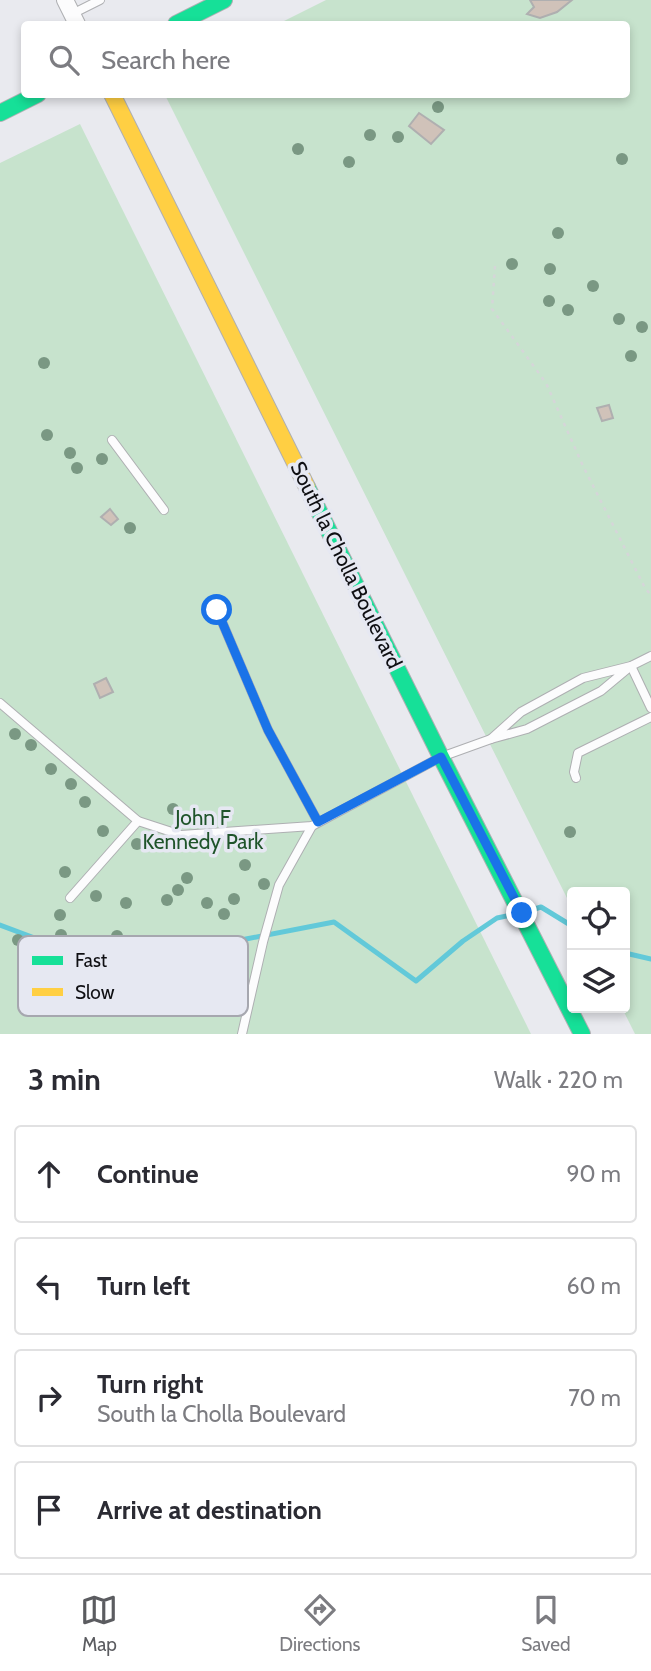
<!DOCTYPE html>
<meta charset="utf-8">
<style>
:root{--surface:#fff;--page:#f7f7f7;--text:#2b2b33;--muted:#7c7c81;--line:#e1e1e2;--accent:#5b5c60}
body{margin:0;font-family:Cabin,sans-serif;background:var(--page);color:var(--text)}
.controls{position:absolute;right:21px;bottom:21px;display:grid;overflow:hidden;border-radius:7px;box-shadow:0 4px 10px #0003}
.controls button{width:63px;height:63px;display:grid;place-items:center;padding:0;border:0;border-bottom:2px solid var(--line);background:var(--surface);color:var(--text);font:35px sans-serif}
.stop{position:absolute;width:21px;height:21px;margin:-16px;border:5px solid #1a73e8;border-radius:50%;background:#fff}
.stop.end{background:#1a73e8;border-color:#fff;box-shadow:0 2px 7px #0008}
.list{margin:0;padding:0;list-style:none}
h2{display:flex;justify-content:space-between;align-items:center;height:91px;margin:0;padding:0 28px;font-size:30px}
h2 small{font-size:23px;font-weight:400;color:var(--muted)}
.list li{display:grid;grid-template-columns:46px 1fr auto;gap:21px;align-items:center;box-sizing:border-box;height:98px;margin:0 14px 14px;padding:0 14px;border:2px solid var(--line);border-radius:7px}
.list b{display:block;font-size:26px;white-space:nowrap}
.list p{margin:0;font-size:23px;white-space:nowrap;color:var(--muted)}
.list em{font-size:23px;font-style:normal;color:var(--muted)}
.icon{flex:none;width:38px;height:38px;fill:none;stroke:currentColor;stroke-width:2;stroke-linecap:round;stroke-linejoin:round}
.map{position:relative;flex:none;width:651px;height:1034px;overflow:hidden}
.search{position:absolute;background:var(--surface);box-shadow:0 4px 10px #0003;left:21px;right:21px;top:21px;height:77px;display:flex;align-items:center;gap:18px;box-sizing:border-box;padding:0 24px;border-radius:7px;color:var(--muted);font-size:26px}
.sheet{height:539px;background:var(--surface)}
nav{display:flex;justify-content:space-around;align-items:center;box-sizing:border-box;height:98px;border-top:2px solid var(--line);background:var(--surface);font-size:19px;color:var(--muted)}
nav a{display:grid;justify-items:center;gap:4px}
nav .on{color:var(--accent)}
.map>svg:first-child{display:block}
</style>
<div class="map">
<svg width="651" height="1034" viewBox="0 0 651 1034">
<rect width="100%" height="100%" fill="#e9eaef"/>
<g fill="#c7e3cd">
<polygon points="326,0 651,0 651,1034 635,1034 622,1008 625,1008 625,892 572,892 572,908 165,95 626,94 626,24 278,24"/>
<polygon points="80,124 531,1034 0,1034 0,163"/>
</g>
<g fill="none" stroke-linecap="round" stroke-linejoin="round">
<g stroke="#62c9d9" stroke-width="5">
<polyline points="525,912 541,907 572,926"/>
<polyline points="0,925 120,970 246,939 334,922 416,981 463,941 497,918 516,914"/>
<polyline points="625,953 651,959"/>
</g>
</g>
<g fill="#d0c2b9" stroke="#afafb0" stroke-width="2">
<polygon points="572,0 557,12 540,18 527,14 534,7 530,0"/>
<polygon points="419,113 444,130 431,144 409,126"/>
<polygon points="609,405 613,418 602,421 597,408"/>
<polygon points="110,509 118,519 111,525 101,517"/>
<polygon points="106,678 113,692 100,698 94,684"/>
</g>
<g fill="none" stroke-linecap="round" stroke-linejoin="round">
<g stroke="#aeafb2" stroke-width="10">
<g id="lane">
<polyline points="72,14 100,0"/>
<polyline points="112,440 164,510"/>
<polyline points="217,610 268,730 318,822"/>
<polyline points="631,666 601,691 527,729 491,739 521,712 583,678 631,666 651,656"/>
<polyline points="631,666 651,708"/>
<polyline points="0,703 138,821 181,835 312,826 441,757 491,739"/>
<polyline points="576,778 574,772 578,753 651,717"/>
<polyline points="70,898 138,821"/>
<polyline points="242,1034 263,942 279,885 312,826"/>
</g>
</g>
<g stroke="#aeafb2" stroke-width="18">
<polyline id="street" points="65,0 77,24"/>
</g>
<g stroke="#aeafb2" stroke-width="18">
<g id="fast">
<polyline points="176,24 224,0"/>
<polyline points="0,113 38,94"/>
<polyline points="307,487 441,757 582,1034"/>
</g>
</g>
<g stroke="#aeafb2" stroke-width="18">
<polyline id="slow" points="112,94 307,487"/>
</g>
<polyline stroke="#d5d6d8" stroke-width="2.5" stroke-dasharray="3.5 5" stroke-linecap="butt" points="495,266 492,309 546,383 583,466 645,588 651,595"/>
<use href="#lane" stroke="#fcfcfd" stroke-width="8"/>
<use href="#street" stroke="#fcfcfd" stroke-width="16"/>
<use href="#fast" stroke="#16e098" stroke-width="16"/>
<use href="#slow" stroke="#ffcf43" stroke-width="16"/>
</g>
<g fill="#7a9883">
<circle cx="438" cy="107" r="6"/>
<circle cx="370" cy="135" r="6"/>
<circle cx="398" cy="137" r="6"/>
<circle cx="298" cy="149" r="6"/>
<circle cx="622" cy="159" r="6"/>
<circle cx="349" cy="162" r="6"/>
<circle cx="558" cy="233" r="6"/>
<circle cx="512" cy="264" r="6"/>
<circle cx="550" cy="269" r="6"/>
<circle cx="593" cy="286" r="6"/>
<circle cx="549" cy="301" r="6"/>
<circle cx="568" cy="310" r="6"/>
<circle cx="619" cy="319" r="6"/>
<circle cx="642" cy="327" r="6"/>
<circle cx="631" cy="356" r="6"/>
<circle cx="44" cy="363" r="6"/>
<circle cx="47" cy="435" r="6"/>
<circle cx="70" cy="453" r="6"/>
<circle cx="102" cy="459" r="6"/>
<circle cx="77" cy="468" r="6"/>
<circle cx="130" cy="528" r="6"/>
<circle cx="15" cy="734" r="6"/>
<circle cx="31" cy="745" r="6"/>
<circle cx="51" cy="769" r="6"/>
<circle cx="71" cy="784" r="6"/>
<circle cx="85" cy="802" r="6"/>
<circle cx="173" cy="809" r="6"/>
<circle cx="103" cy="831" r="6"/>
<circle cx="570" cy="832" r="6"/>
<circle cx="137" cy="844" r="6"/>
<circle cx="245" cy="865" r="6"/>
<circle cx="65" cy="872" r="6"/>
<circle cx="187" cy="878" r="6"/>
<circle cx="264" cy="884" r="6"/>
<circle cx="178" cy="890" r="6"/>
<circle cx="96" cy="896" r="6"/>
<circle cx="234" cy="899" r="6"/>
<circle cx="167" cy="900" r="6"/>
<circle cx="126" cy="903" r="6"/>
<circle cx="207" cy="903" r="6"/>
<circle cx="224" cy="914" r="6"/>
<circle cx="60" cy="915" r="6"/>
<circle cx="61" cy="935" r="6"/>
<circle cx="117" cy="936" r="6"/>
<circle cx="18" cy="940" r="6"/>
</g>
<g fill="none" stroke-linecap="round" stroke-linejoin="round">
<polyline stroke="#1a73e8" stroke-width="9" points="217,610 268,730 318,822 441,757 522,913"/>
</g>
<g text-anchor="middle" stroke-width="7" stroke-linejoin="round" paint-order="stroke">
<g font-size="21" fill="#0f0f13" stroke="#e6e8f2">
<text transform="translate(346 565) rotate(64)" y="7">South la Cholla Boulevard</text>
</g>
<g font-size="21" fill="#1f542a" stroke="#e6e8f2">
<text x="203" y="825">John F<tspan x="203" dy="24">Kennedy Park</tspan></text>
</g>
</g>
<rect x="18" y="936" width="230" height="80" rx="10" fill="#e6e8f2" stroke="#a6a7af" stroke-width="2"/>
<rect x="32" y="956" width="31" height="9" fill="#16e098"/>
<rect x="32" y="988" width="31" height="8" fill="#ffcf43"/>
<g font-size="19" fill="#0f0f13">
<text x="75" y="967">Fast</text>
<text x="75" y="999">Slow</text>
</g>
</svg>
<div class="controls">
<button><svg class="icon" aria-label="locate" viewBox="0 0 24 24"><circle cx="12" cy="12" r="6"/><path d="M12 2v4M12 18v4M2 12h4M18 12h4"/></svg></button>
<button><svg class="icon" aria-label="layers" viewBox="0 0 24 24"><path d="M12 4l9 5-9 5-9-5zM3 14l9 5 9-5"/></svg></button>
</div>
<div class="stop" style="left:217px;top:610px"></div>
<div class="stop end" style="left:522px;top:913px"></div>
<div class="search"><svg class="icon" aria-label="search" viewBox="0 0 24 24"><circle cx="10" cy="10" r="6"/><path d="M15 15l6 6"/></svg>Search here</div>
</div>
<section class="sheet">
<h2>3 min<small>Walk · 220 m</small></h2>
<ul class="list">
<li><svg class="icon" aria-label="ahead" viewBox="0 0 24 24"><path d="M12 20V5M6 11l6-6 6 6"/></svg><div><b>Continue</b></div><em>90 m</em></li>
<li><svg class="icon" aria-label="left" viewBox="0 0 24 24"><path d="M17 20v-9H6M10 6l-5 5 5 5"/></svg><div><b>Turn left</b></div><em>60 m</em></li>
<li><svg class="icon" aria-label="right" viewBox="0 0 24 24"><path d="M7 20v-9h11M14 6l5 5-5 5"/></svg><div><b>Turn right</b><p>South la Cholla Boulevard</p></div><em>70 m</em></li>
<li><svg class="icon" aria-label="arrive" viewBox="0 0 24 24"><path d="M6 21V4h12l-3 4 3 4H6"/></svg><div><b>Arrive at destination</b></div></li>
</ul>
</section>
<nav>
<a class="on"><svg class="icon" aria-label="map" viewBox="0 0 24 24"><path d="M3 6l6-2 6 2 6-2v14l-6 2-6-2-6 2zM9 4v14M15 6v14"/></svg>Map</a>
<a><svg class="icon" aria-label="directions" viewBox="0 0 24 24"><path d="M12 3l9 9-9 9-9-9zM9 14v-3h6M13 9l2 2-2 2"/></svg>Directions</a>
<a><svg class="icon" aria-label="saved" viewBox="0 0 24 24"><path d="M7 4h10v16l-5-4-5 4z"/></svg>Saved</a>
</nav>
